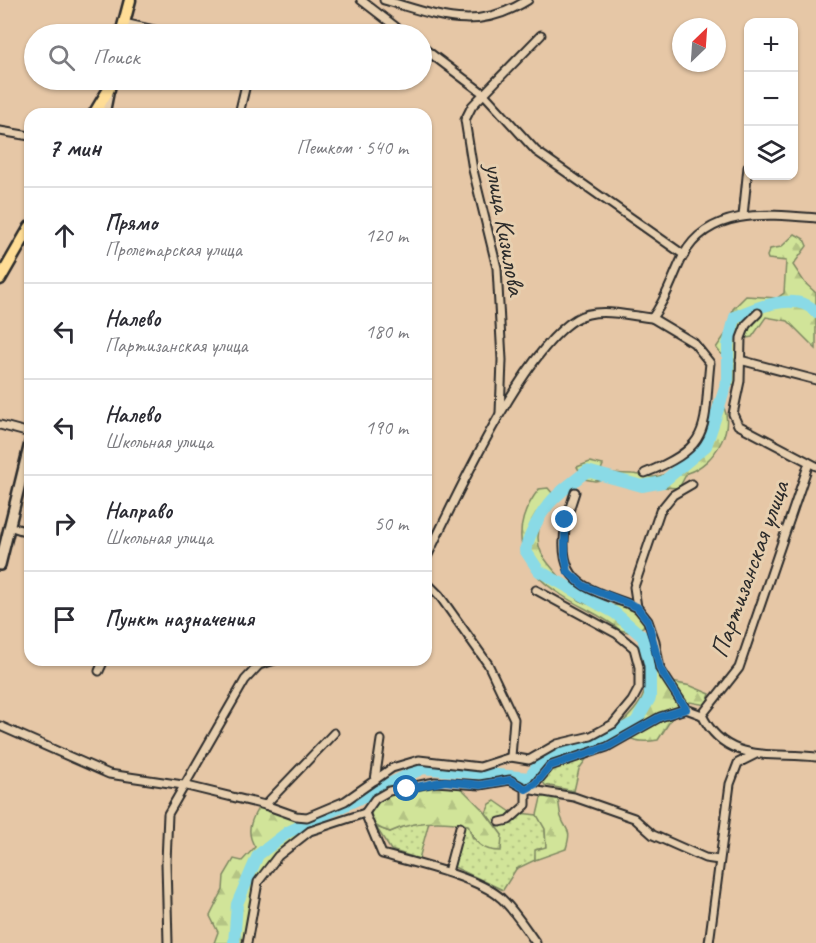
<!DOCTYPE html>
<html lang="ru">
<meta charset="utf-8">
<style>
:root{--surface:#fff;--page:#f2f2f3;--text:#2b2b33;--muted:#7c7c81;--line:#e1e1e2}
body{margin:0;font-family:Caveat,sans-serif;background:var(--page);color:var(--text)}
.controls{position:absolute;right:18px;top:18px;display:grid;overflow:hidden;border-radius:12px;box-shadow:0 2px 4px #0004}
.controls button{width:54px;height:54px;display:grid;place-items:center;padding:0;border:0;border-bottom:2px solid var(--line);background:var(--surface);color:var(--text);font:30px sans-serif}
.compass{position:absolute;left:672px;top:18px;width:54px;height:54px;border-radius:50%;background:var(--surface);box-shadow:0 2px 4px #0004;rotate:25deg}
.stop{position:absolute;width:18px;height:18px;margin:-14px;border:4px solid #1f6fb2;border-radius:50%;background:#fff}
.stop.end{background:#1f6fb2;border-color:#fff;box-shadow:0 2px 6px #0008}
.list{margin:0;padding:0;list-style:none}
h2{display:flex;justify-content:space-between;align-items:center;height:78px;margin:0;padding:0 24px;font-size:26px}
h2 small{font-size:20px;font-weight:400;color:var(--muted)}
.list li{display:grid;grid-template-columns:39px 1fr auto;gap:18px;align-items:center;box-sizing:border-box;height:96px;padding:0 24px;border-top:2px solid var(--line)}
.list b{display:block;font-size:22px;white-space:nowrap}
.list p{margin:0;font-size:20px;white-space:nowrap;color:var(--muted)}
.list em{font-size:20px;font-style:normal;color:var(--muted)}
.icon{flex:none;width:33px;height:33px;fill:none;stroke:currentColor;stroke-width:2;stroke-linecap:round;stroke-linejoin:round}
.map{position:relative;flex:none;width:816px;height:943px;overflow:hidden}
.search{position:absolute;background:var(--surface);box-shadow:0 2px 4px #0004;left:24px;top:24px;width:408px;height:66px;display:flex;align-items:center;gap:15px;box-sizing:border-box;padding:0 21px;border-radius:33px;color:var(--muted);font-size:22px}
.panel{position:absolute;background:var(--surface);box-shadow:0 2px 4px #0004;left:24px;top:108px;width:408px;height:558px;border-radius:18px}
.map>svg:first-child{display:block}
</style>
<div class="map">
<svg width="816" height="943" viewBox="0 0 816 943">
<defs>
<pattern id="grass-dots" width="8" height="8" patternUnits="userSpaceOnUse" patternTransform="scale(1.5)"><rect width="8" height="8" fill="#d1e499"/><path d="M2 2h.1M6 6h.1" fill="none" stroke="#b4c484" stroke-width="1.8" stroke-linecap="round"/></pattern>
<pattern id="forest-firs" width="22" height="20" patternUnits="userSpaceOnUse" patternTransform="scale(1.5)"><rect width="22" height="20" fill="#d1e499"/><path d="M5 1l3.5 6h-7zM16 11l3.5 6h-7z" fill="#b4c484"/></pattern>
</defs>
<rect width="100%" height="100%" fill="#e6c7a6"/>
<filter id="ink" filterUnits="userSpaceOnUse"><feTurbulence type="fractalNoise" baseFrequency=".0167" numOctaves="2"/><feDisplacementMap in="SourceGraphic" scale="12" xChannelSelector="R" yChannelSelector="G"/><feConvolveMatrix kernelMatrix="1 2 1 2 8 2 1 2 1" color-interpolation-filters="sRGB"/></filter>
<g filter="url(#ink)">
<g fill="url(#grass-dots)" stroke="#7e8862" stroke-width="1.5">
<polygon points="587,758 579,769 574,791 545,785 542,781 553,768"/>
<polygon points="495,801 511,812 537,815 545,829 546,848 536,850 535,860 516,869 503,890 454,867 464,824 468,825 473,839 502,835 486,813 490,804"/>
<polygon points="429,822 419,859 391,850 376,827 390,832 407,824"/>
</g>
<g fill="url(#forest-firs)" stroke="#7e8862" stroke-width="1.5">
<polygon points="795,234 804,239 807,246 793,265 805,283 816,293 816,349 788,321 766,317 752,337 741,339 737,385 730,384 724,375 724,357 716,348 727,332 733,309 746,296 777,298 784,293 786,261 768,259 767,256 770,249 781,247"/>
<path d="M719,400C740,424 714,465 687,473L679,488L642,486L612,478L595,481L584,479L577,467L590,462L603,465L601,470C611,475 621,473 632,474C640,474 648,478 655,477C688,470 715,435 714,402Z"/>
<path d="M548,488L558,500C554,507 544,514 541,522C532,547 544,560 561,578C570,587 571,598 585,603C612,614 614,592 645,621L643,627L628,632L620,630C602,615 579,607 560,594C518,568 508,529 539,489Z"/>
<path d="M642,640L652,642L663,680L691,686L710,694L706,705L690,702L672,718L658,740C642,743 627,742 618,727C639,707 650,695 646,664C644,656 641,649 642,640Z"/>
<path d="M432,784L455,785L464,791L484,811L502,835L501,851C481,851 474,842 468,825C441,820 415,820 390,832C381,829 371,826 371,814C373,789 412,788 432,784Z"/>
<path d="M546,795L557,798C560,804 559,810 561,817C567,834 572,827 566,849L535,860V850L546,847L545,829L537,815L541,798Z"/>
<path d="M265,805L307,817L310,831L278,856L258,882L247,943H214L218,932L210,916L223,890L224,876L234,859L242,861L255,847C246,833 250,822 258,808Z"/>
</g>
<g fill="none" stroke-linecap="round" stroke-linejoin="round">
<path stroke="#8adae6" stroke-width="12" d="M234,943L237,904L258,855L288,832L423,768L529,778L544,758L590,746L636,722L650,698V666L643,637L615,613L539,571L525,550C539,508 553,497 587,471L642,486L663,482L706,446L728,379V345L735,317C757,307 797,291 816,312"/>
<g stroke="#2b2b2b" stroke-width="11">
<g id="street">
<polyline points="361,0 405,34"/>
<path d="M384,0C440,16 475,33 528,0"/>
<polyline points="124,23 172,34"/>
<polyline points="422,47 484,94 536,151 684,255"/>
<polyline points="239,114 247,80"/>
<polyline points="0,131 30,136"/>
<polyline points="743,216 748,167"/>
<polyline points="758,313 746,325 741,338 740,381 733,414 738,425 816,466"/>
<polyline points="740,360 816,380"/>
<polyline points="500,413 502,360 497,268 473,170 465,120 472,106 541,35"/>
<polyline points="0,425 30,433"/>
<path d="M645,473C714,446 703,427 710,363L694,343L652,318"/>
<path d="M575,492C565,521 552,567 585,586C600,595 620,600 637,607"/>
<polyline points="9,526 30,533"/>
<path d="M426,559C454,501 523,350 576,319C596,306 630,316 652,318C667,298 672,278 683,256C709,207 769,214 816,218"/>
<polyline points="426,582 439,595 488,664 514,719 511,757"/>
<polyline points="99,671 104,660"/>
<polyline points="686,709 660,717 607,747 550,766 535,784 526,789 574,797 634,818 653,835 705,858 719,860"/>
<polyline points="686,709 660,669 655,641 648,621 637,607 634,587 660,511 673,495 692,484"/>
<path d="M686,709L702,715C726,764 770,752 816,757"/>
<polyline points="702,715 739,668 809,463"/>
<polyline points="0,726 109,774 183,785 265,805 296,816 307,817 345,801 392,768 419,760 480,767 511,757 529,760 557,744 591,736 613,724 632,701 639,688 639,667 634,648 617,634 536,590"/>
<polyline points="375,780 381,740"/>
<polyline points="265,805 334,733"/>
<path d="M500,822L509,820L526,805V789L510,780L480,785L435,782L389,791L375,799L365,813L382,854C414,863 477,877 501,898C515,911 525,928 536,943"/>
<polyline points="448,872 460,827"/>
<polyline points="168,943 166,862 168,814 245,680 259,665 275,660"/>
<polyline points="247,943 258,882 278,856 310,831 365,813"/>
<polyline points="709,943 730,784 738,763 756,754"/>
</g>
</g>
<g stroke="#2b2b2b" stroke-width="14">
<g id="secondary">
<polyline points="104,114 108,94"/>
<polyline points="0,565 30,443"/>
</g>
</g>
<g stroke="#2b2b2b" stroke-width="15">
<g id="primary">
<polyline points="121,34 130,0"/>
<polyline points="94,114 109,89 111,80"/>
<polyline points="0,279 30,227"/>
</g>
</g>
<use href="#street" stroke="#e7cfaf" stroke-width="7"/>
<use href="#secondary" stroke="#e7cfaf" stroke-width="9"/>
<use href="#primary" stroke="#ffdd96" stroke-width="10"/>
</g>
</g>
<g fill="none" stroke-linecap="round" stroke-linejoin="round" filter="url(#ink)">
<polyline stroke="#1f6fb2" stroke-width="8" points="407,789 445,781 480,785 510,780 526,789 535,784 550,766 607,747 660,717 686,709 660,669 648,621 637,607 584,586 568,572 565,555 565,520"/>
</g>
<g text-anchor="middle" stroke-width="6" stroke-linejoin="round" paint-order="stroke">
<g font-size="26" fill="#2b2b2b" stroke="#e7cfaf">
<text transform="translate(506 229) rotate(80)" y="9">улица Кизилова</text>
<text transform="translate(749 569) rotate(-70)" y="9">Партизанская улица</text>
</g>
</g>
</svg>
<div class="controls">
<button>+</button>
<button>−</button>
<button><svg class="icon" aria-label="layers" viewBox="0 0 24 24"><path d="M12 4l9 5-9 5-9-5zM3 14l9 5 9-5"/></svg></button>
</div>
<svg class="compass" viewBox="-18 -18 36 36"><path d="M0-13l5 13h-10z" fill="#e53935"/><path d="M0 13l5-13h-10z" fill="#7c7c81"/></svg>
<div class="stop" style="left:407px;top:789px"></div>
<div class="stop end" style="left:565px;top:520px"></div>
<div class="search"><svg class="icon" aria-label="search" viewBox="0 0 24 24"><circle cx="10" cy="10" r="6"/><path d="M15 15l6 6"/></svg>Поиск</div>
<section class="panel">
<h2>7 мин<small>Пешком · 540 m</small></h2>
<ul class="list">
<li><svg class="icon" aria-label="ahead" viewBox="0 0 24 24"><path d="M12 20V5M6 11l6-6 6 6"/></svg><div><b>Прямо</b><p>Пролетарская улица</p></div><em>120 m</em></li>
<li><svg class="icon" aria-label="left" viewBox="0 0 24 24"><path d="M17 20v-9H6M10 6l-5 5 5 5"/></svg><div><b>Налево</b><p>Партизанская улица</p></div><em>180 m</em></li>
<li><svg class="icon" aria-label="left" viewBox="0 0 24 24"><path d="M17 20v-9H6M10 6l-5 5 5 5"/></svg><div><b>Налево</b><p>Школьная улица</p></div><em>190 m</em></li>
<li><svg class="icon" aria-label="right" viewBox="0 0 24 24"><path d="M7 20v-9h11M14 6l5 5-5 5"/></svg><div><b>Направо</b><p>Школьная улица</p></div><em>50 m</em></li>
<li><svg class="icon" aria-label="arrive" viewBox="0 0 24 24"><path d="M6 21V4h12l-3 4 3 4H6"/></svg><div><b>Пункт назначения</b></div></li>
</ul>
</section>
</div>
